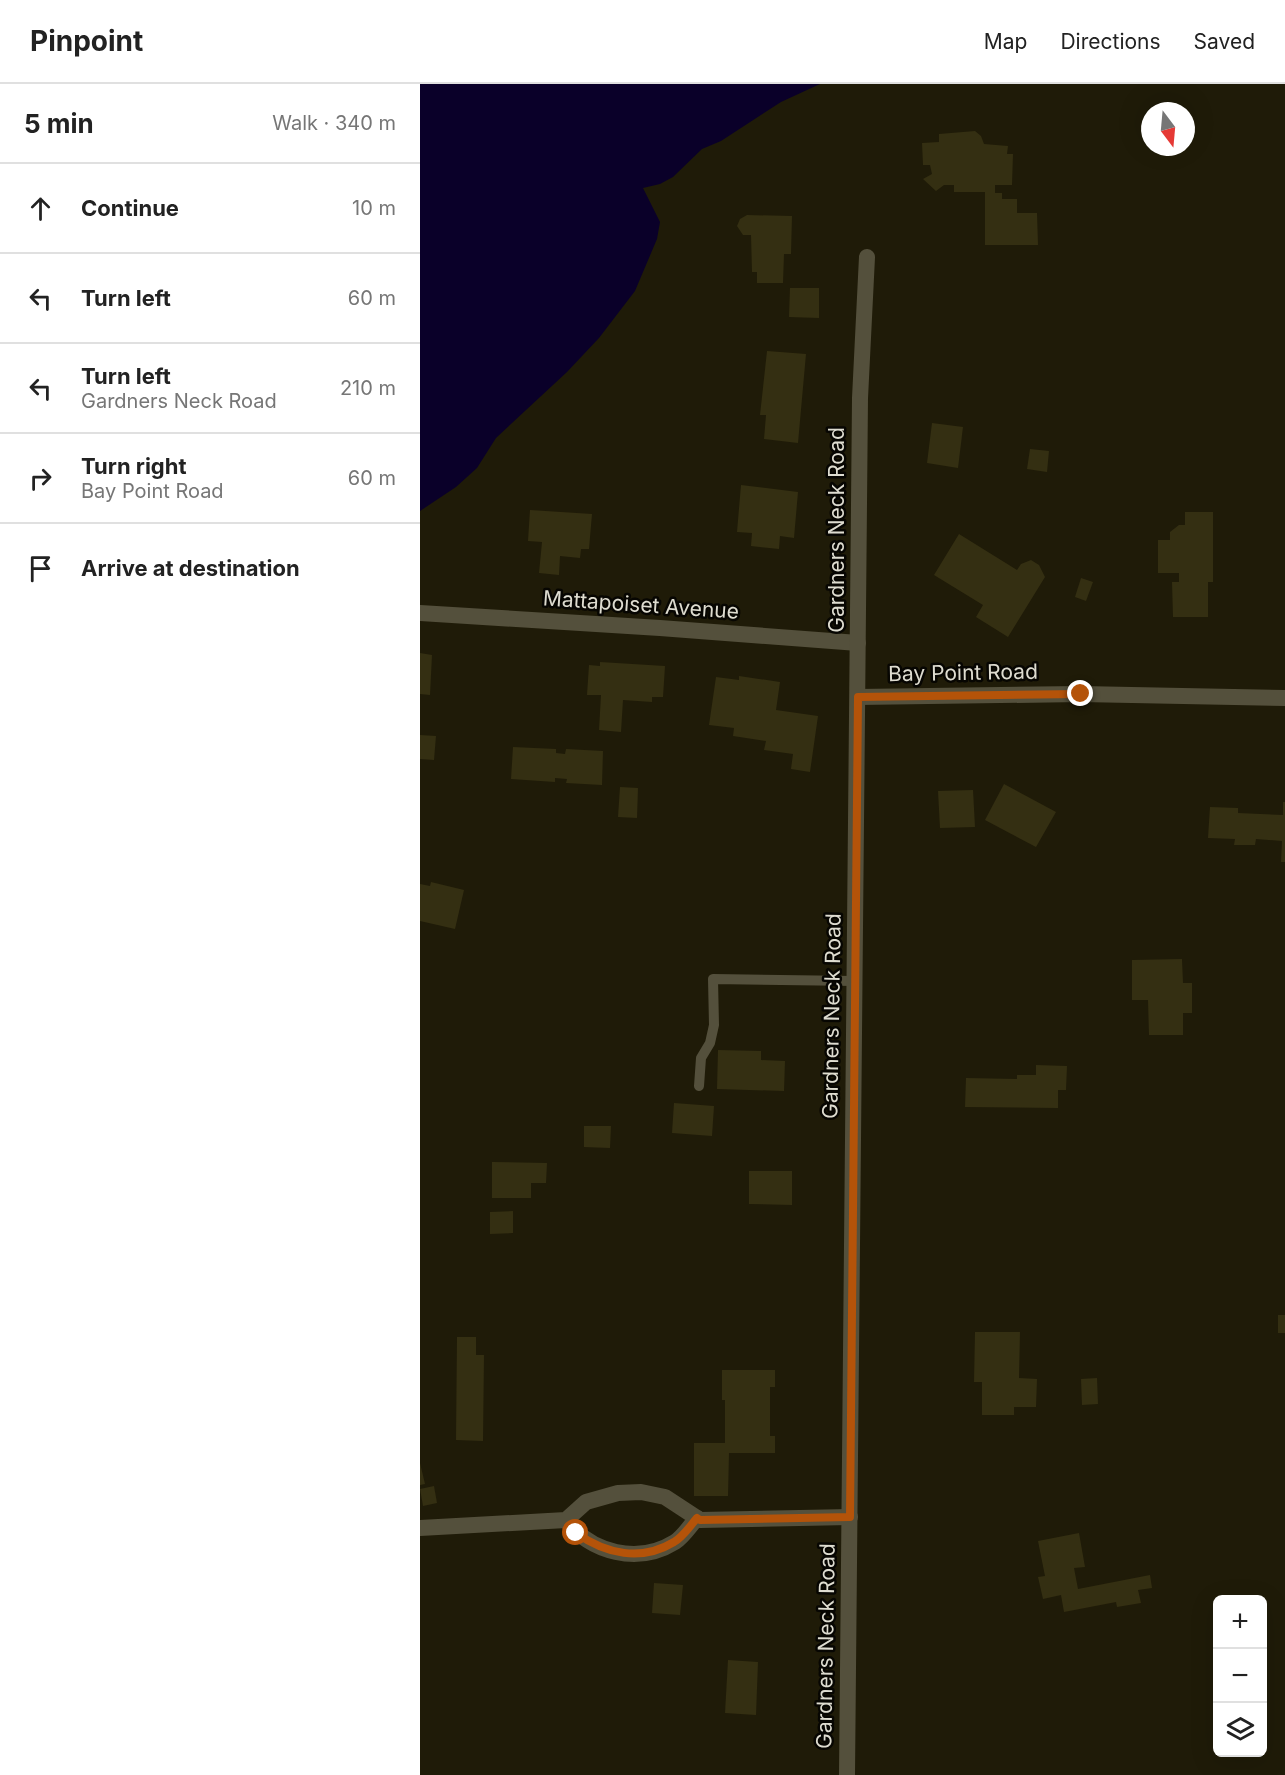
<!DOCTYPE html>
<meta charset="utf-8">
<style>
:root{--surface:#fff;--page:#f2f2f2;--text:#222;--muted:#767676;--line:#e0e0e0}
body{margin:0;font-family:Inter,sans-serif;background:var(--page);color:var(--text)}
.controls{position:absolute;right:18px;bottom:18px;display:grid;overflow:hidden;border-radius:9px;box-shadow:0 6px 24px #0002}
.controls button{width:54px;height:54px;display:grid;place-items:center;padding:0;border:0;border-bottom:2px solid var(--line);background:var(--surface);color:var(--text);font:30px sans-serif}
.compass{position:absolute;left:721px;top:18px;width:54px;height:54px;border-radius:50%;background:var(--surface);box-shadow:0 6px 24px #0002;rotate:164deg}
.stop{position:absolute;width:18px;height:18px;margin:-14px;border:4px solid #b45309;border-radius:50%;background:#fff}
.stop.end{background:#b45309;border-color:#fff;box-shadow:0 2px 6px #0008}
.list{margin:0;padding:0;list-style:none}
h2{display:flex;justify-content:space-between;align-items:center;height:78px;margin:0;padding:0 24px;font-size:26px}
h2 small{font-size:20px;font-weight:400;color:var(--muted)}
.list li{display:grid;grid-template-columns:39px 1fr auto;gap:18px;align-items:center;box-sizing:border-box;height:90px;padding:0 24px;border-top:2px solid var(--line)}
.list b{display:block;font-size:22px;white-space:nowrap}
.list p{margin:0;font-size:20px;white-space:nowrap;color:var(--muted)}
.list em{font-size:20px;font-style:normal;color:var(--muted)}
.icon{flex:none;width:33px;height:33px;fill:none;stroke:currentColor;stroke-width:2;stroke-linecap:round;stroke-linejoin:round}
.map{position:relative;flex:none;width:865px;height:1691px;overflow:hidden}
header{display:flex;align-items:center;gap:36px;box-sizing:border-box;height:84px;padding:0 30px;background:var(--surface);border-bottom:2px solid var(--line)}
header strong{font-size:28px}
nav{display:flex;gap:33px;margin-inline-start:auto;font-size:21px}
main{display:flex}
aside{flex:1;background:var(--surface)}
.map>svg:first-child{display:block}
</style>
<header>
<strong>Pinpoint</strong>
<nav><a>Map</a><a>Directions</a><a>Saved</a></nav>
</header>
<main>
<aside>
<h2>5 min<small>Walk · 340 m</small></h2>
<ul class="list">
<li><svg class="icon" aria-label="ahead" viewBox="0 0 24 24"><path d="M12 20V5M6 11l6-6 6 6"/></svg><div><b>Continue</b></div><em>10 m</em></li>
<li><svg class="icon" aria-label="left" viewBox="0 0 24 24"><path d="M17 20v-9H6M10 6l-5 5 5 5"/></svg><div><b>Turn left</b></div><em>60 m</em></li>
<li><svg class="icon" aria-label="left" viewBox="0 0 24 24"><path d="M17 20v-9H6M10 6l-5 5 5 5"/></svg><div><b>Turn left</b><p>Gardners Neck Road</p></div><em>210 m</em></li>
<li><svg class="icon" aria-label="right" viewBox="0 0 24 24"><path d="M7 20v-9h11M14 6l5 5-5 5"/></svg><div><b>Turn right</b><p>Bay Point Road</p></div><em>60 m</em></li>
<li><svg class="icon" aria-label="arrive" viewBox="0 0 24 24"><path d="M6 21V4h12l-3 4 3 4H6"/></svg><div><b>Arrive at destination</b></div></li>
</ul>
</aside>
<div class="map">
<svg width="865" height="1691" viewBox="0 0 865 1691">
<rect width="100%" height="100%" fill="#1f1b08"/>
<polygon fill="#0a0029" points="0,0 400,0 361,18 301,57 282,65 253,93 240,100 223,104 240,138 237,155 215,207 179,254 147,288 76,354 57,384 36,403 0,427"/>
<g fill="#342f12">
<polygon points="555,47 561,52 564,60 588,62 587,70 593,70 592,101 575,101 575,109 582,109 582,115 597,115 597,129 617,129 618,161 565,161 565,108 534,108 534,101 524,101 516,107 503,95 512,90 510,81 503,81 502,59 519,58 519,50"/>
<polygon points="327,131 372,132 371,170 364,170 363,199 337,199 337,188 332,188 331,151 323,151 317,142 320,135"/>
<polygon points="370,204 399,204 399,234 369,233"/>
<polygon points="347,267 386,270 378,359 344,355 346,331 340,331"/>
<polygon points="512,339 543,343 538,384 507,379"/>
<polygon points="610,365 629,367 627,388 607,385"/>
<polygon points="321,401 378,408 374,454 360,452 359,465 331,462 332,449 317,448"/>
<polygon points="110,426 172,430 169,465 161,465 160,474 140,472 139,491 119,489 122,458 108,457"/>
<polygon points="765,428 793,428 793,498 788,498 788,533 753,533 752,498 759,498 759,489 738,489 738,456 750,456 750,448 759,441 765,441"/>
<polygon points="539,450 597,486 601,480 611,476 619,481 625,493 588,553 556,533 563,521 514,491"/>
<polygon points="661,494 673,498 666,517 655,513"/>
<polygon points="0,569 12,571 10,611 0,610"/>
<polygon points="180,578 245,582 243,613 232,613 232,618 203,616 201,648 179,646 181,611 167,611 169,581 180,582"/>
<polygon points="319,592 360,598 356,626 398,632 390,688 371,685 373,670 344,666 346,657 313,652 314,644 289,641 296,593 319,596"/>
<polygon points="0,651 16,652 14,676 0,675"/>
<polygon points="93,663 136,665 136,669 145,670 146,665 183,667 182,701 146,699 147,695 135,694 135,698 91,695"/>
<polygon points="584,700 636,728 616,763 565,736"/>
<polygon points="200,703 218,704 217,734 198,733"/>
<polygon points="553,706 555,743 520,744 518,707"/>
<polygon points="863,718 865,718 865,778 861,778 862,757 836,755 835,761 814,761 815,755 788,754 790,723 818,724 818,729 863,731"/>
<polygon points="11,798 44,806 35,845 0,837 0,800 10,802"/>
<polygon points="762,875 763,899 772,899 772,929 763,929 763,951 729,951 728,916 712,916 712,876"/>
<polygon points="298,966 341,967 341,976 365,977 364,1007 297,1005"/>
<polygon points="616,981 647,982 646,1006 638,1006 638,1024 545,1023 546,994 597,995 597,991 616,991"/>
<polygon points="254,1019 294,1022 292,1052 252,1049"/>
<polygon points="164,1042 191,1042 190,1064 164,1063"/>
<polygon points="72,1078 127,1079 126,1099 111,1099 111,1114 72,1114"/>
<polygon points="329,1087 372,1087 372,1121 329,1120"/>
<polygon points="93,1127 93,1149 70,1150 70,1128"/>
<rect x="858" y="1231" width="7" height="18"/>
<polygon points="555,1248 600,1248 599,1294 617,1295 616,1323 594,1323 594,1331 562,1331 562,1298 554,1298"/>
<polygon points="37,1253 56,1253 56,1271 64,1271 63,1357 36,1356"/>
<polygon points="302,1286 355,1286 355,1303 350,1303 350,1352 355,1352 355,1369 309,1369 308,1412 274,1412 274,1359 305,1359 305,1316 302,1316"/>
<polygon points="677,1294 678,1320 662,1321 661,1295"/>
<polygon points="0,1379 5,1400 0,1401"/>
<polygon points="14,1402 17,1419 3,1422 0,1405"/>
<polygon points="659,1449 665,1483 654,1484 658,1505 730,1491 732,1504 718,1506 721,1519 697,1523 696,1518 644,1528 641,1511 623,1515 618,1493 625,1492 618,1457"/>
<polygon points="234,1499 263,1501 260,1531 232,1529"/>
<polygon points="308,1576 338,1578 336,1631 305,1629"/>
</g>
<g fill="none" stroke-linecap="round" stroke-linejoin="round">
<polyline stroke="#54503c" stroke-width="10" points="279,1002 281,974 290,959 294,941 293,895 435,897"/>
<g stroke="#54503c" stroke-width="16">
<polyline points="0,529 240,544 438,559"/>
<polyline points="438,613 661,610 865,614"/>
<polyline points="277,1434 280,1436 430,1433"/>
<path d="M0,1444L146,1436L166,1418L198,1409L221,1408L245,1413L277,1434C270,1442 263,1453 255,1458C218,1481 171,1469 146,1436"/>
</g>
<polyline stroke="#54503c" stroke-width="16" points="427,1691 440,314 447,173"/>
</g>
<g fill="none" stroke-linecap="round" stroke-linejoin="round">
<path stroke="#b45309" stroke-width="8" d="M156,1449C186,1470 221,1478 254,1458C263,1453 270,1442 277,1434L280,1436L430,1433L438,613L661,610"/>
</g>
<g text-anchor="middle" stroke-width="5" stroke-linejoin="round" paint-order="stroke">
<g font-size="21" fill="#dedcd0" stroke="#070602">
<text transform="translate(417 446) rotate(-90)" y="7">Gardners Neck Road</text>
<text transform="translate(221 521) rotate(4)" y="7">Mattapoiset Avenue</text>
<text transform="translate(543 589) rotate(-1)" y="7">Bay Point Road</text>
<text transform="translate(412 932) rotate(-89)" y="7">Gardners Neck Road</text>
<text transform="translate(406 1562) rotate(-89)" y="7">Gardners Neck Road</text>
</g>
</g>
</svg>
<div class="controls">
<button>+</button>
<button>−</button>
<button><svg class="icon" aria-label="layers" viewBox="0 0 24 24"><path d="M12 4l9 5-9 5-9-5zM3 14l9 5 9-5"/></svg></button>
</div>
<svg class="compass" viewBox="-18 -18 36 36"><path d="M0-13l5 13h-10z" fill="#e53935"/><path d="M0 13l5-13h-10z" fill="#767676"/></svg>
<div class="stop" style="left:156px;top:1449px"></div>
<div class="stop end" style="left:661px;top:610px"></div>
</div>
</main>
